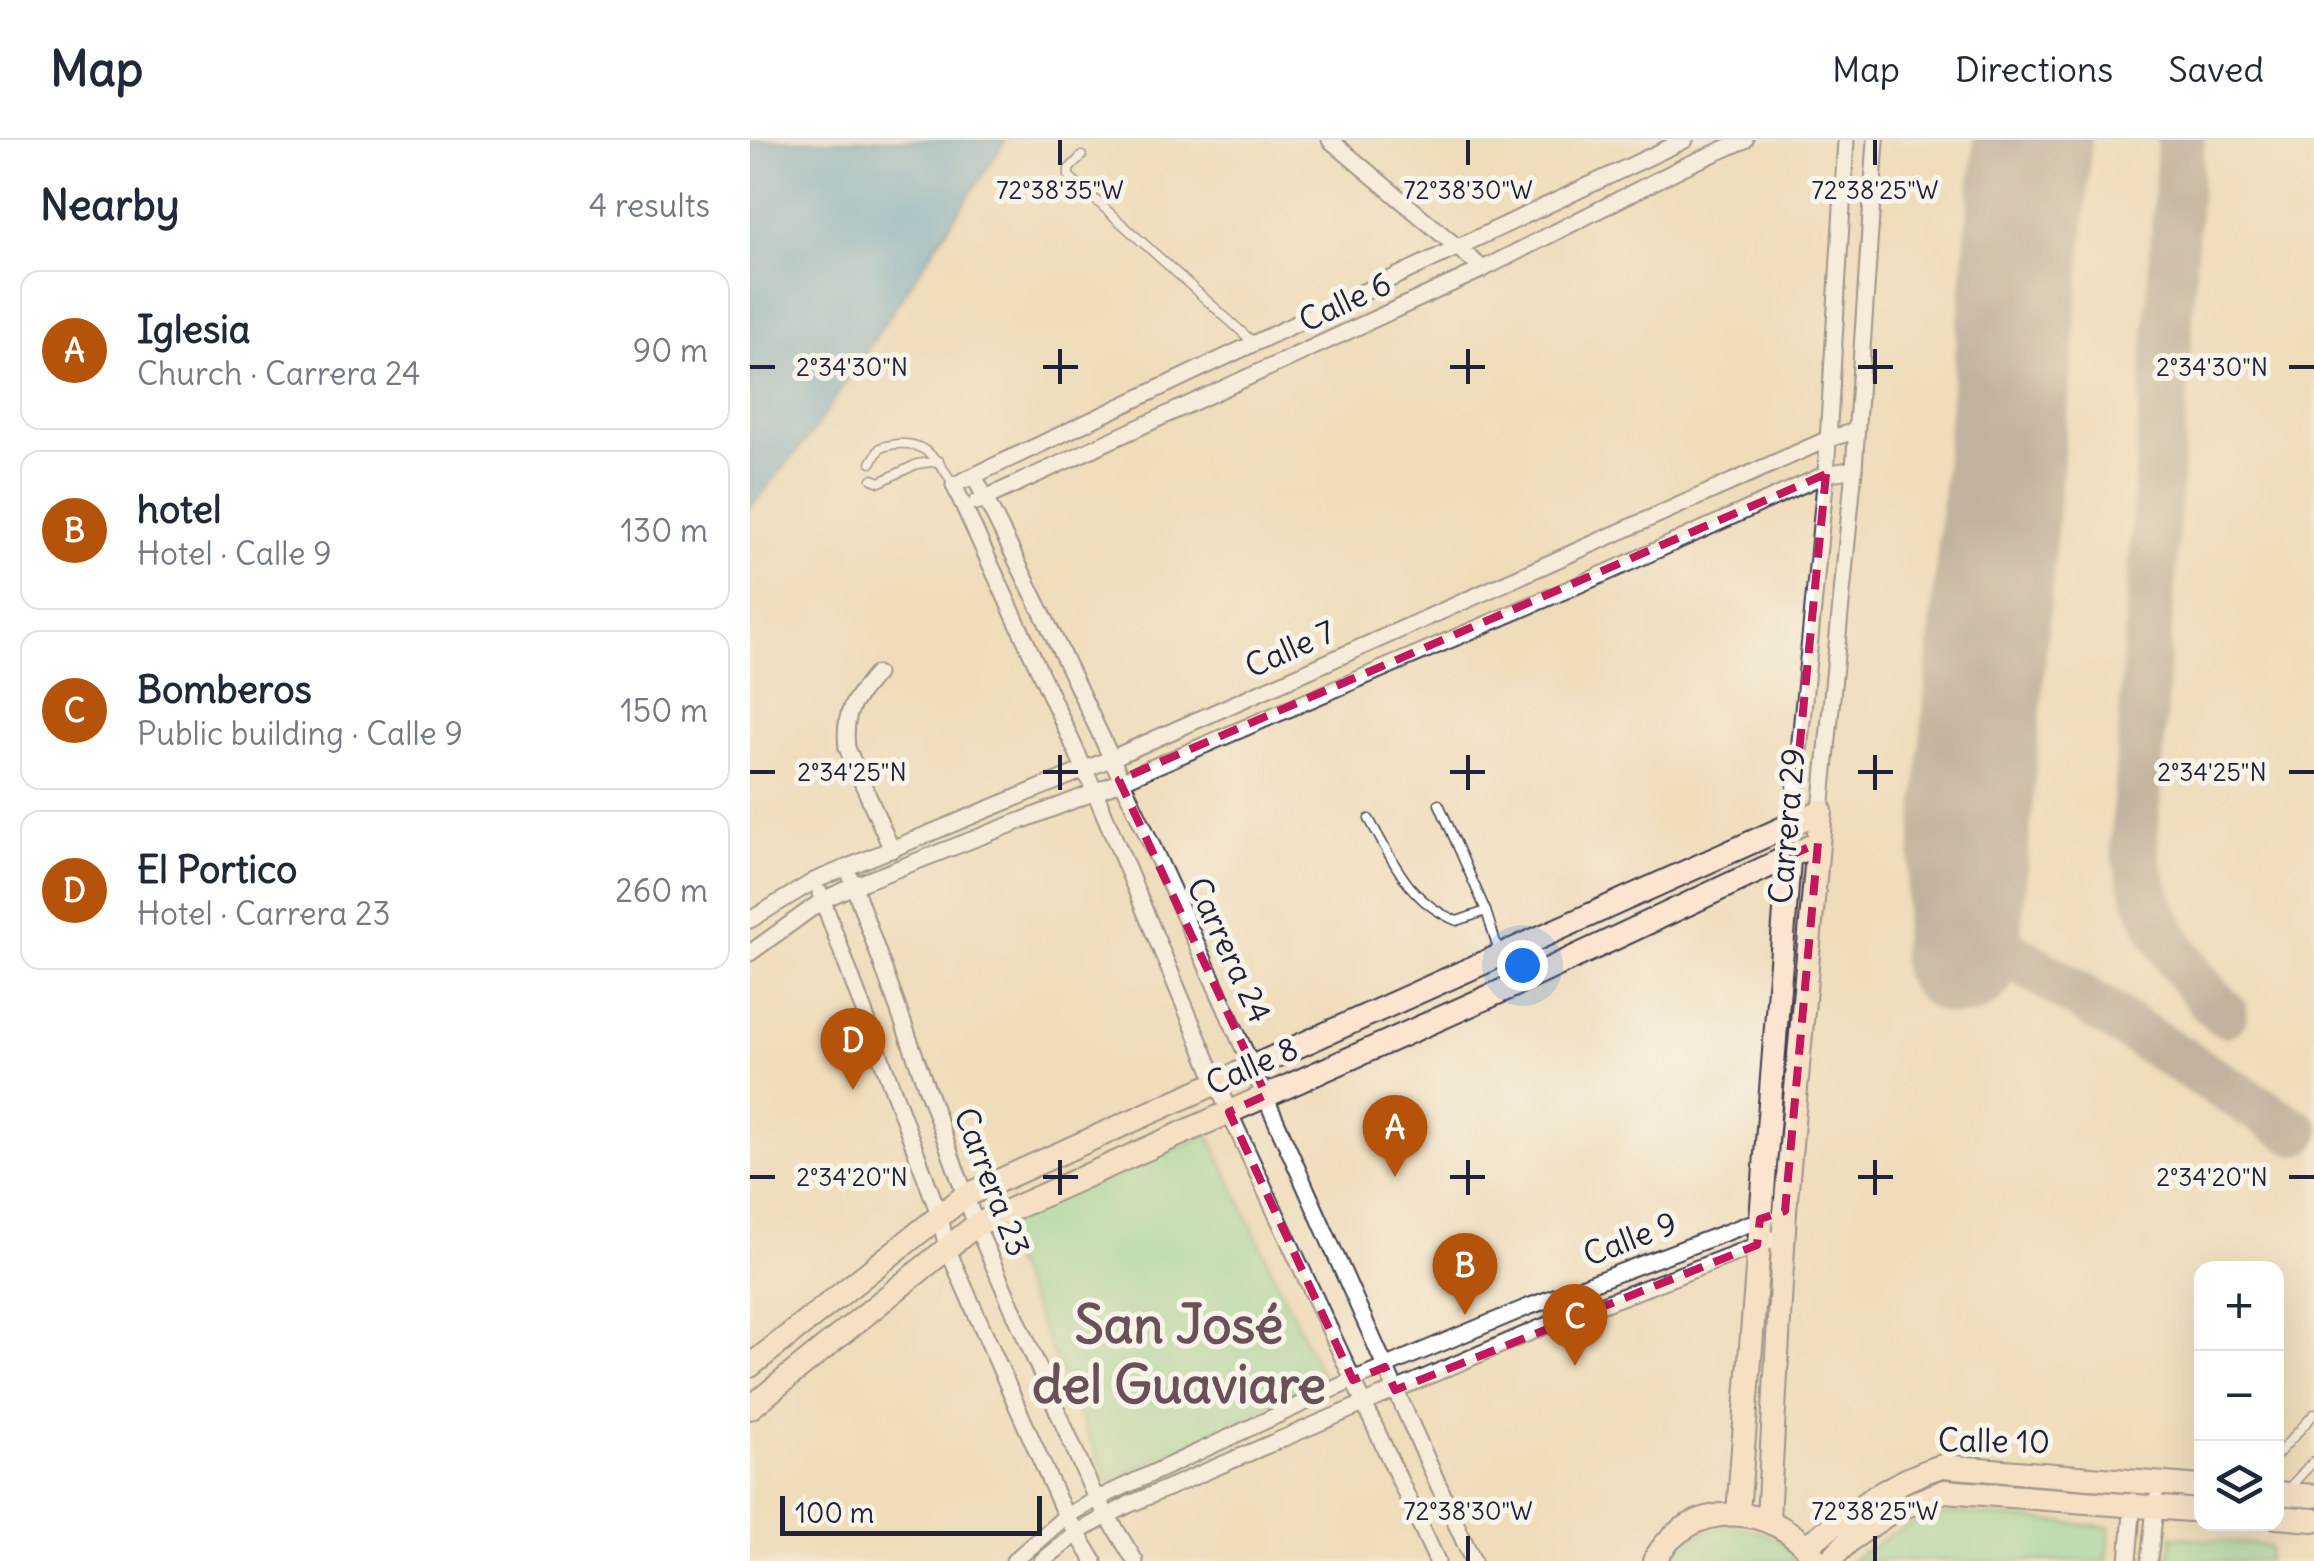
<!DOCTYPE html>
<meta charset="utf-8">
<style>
:root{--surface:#fff;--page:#f2f2f3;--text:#1f2937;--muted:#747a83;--line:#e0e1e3;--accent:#b45309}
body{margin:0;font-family:Delius,sans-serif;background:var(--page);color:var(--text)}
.controls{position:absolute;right:30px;bottom:30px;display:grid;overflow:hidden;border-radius:20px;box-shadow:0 10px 40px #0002}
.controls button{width:90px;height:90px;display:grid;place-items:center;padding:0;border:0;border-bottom:2px solid var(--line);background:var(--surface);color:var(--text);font:50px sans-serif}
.scale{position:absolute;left:30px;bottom:25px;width:262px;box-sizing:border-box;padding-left:10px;border:5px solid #22223b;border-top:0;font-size:28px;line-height:35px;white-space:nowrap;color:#22223b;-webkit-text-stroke:8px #f7f3e8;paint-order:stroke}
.you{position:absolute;left:772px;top:825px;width:35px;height:35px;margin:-25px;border:8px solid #fff;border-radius:50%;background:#1a73e8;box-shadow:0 0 0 15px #1a73e833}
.badge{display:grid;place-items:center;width:65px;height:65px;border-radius:50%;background:var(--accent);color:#fff;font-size:32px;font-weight:700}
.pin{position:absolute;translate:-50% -82px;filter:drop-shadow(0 2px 5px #0008)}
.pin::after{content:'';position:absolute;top:52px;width:35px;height:30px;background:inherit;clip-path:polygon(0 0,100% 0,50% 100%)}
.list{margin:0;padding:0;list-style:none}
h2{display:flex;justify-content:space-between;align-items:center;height:130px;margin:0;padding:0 40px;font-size:42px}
h2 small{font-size:32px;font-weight:400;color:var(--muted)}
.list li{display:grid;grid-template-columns:65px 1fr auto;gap:30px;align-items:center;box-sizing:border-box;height:160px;margin:0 20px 20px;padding:0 20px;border:2px solid var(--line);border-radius:20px}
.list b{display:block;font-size:38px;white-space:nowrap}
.list p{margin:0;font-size:32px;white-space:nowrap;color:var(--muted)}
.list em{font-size:32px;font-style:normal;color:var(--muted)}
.icon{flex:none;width:55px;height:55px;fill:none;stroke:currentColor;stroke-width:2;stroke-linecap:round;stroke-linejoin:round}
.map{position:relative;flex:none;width:1564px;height:1421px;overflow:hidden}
header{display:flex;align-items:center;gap:60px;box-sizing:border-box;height:140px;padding:0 50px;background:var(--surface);border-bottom:2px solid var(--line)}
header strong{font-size:48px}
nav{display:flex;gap:55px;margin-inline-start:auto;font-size:35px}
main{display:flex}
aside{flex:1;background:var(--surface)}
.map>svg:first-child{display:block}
</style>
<header>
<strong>Map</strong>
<nav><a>Map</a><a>Directions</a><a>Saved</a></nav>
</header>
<main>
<aside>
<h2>Nearby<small>4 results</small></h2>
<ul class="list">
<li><span class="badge">A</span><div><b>Iglesia</b><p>Church · Carrera 24</p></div><em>90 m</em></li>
<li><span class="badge">B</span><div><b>hotel</b><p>Hotel · Calle 9</p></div><em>130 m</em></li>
<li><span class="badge">C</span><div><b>Bomberos</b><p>Public building · Calle 9</p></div><em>150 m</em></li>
<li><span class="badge">D</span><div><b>El Portico</b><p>Hotel · Carrera 23</p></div><em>260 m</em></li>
</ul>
</aside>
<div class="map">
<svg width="1564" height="1421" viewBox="0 0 1564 1421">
<rect width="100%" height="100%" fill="#f7f3e8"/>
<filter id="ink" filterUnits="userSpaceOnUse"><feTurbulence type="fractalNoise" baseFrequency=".01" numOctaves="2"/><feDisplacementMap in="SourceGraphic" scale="20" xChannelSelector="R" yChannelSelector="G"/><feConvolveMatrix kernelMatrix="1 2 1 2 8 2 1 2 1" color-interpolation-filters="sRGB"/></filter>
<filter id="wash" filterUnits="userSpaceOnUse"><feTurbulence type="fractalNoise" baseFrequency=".0048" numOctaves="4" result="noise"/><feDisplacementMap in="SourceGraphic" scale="40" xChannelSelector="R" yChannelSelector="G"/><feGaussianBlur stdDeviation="2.25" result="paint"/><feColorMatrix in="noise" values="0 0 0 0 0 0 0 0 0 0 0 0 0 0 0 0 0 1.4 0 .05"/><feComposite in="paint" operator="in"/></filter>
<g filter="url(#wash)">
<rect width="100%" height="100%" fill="#efdcba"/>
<g fill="#84db9e" stroke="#537e6c" stroke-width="2.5">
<polygon points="459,994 573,1239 359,1343 259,1114 249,1083"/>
<path d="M1206,1373L1360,1387L1357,1421H1100C1135,1397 1163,1378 1206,1373Z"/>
<path d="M982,1385C1008,1390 1034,1397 1048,1421H916C931,1396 956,1390 982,1385Z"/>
<polygon points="1422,1396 1520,1406 1518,1421 1419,1421"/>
</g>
<polygon fill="#5aa5d2" stroke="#3e6486" stroke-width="2.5" points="0,0 256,0 60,296 0,368"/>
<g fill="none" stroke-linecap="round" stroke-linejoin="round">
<g stroke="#887f7a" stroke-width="48">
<path d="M1431,0L1384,704C1393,767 1428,829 1474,873"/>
<polyline points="1213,784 1546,992"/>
</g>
<polyline stroke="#887f7a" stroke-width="118" points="1210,817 1283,0"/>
</g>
</g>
<g filter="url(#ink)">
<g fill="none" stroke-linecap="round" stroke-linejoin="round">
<g stroke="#413e4e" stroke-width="11">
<g id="lane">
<polyline points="332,16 319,29 319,36 503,202"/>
<path d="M121,323L130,308C169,294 185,315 204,345"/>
<polyline points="122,339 130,342 167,324 189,321"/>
<polyline points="689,664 736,771"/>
<path d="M619,679C644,722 658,761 707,781L736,771L750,815"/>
<polyline points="1526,1316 1564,1274"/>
<polyline points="1537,1350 1564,1321"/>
</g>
</g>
<g stroke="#413e4e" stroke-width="19">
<g id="street">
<polyline points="580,0 733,129"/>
<path d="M224,336C405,691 557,1059 723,1421"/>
<polyline points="227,362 733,129 933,27 995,0"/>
<path d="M126,534C103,561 93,572 97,608L142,710"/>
<polyline points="1071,671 1104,329 1126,0"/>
<polyline points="1042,684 1076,334 1096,0"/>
<polyline points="101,738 226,1085 343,1352 385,1421"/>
<polyline points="70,753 190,1077 197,1108 312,1368 344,1421"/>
<polyline points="0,780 64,741 360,619 1078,299 1105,291"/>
<polyline points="0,813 73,760 103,746 345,652 856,433 1076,334 1104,329"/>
<polyline points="264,1421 316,1376 347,1359 603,1240 778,1167 1017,1077"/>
<polyline points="292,1421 333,1389 378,1365 790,1188 1034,1095"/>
<polyline points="687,1421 479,972 345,652 204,345 935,0"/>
<polyline points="1378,1421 1383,1361"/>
<polyline points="1399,1421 1406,1360"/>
</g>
</g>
<g stroke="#413e4e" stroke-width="26">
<g id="secondary">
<polyline points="0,1226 215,1056 1071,671 1035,1071 1018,1379"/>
<polyline points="0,1268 226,1085 765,845 1068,703"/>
<polyline points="1526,1353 1564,1356"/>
<polyline points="988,1373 1040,707"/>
<polyline points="1526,1377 1564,1380"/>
<path d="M1056,1406C1100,1373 1139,1342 1192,1326L1452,1347"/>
<path d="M904,1421C939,1357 1025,1362 1065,1418"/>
<polyline points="1079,1421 1100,1400 1141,1372 1195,1351 1452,1371"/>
</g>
</g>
<use href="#lane" stroke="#fff" stroke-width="8"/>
<use href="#street" stroke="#fff" stroke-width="15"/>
<use href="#secondary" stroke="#fce5d0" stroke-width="22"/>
</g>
</g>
<path d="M0 0H1564V1421H0ZM1076,334L1039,716L1068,703L1035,1071L1010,1079L1007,1105L645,1250L635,1227L603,1240L479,972L516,955L369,640Z" fill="#efdcba" fill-opacity=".55" fill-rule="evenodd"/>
<path fill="none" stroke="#c2185b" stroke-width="8" stroke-dasharray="20 12" stroke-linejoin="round" d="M1076,334L1039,716L1068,703L1035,1071L1010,1079L1007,1105L645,1250L635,1227L603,1240L479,972L516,955L369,640Z"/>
<path fill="none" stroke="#22223b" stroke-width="4" d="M310,0V25M718,0V25M1125,0V25M310,209V244M718,209V244M1125,209V244M0,227H25M293,227H328M700,227H735M1108,227H1143M1539,227H1564M310,615V650M718,615V650M1125,615V650M0,632H25M293,632H328M700,632H735M1108,632H1143M1539,632H1564M310,1020V1055M718,1020V1055M1125,1020V1055M0,1037H25M293,1037H328M700,1037H735M1108,1037H1143M1539,1037H1564M718,1396V1421M1125,1396V1421"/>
<g text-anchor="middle" stroke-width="10" stroke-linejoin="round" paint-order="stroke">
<g font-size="32" fill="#22223b" stroke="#f7f3e8">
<text transform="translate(595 162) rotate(-25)" y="11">Calle 6</text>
<text transform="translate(540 509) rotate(-24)" y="11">Calle 7</text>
<text transform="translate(1037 686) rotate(-85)" y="11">Carrera 29</text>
<text transform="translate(479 810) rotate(65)" y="11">Carrera 24</text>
<text transform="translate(502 926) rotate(-24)" y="11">Calle 8</text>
<text transform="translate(242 1042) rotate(69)" y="11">Carrera 23</text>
<text transform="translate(880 1099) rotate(-21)" y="11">Calle 9</text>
<text transform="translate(1244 1301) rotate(1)" y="11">Calle 10</text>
</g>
<g font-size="52" font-weight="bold" fill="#685257" stroke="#f7f3e8">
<text x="429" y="1203">San José<tspan x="429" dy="60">del Guaviare</tspan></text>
</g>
</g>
<g font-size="25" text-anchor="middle" fill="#22223b" stroke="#f7f3e8" stroke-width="10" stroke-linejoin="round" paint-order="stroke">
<text x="310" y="59">72°38'35"W</text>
<text x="718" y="59">72°38'30"W</text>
<text x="1125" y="59">72°38'25"W</text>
<text x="102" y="236">2°34'30"N</text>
<text x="1462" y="236">2°34'30"N</text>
<text x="102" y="641">2°34'25"N</text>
<text x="1462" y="641">2°34'25"N</text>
<text x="102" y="1046">2°34'20"N</text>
<text x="1462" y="1046">2°34'20"N</text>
<text x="718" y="1380">72°38'30"W</text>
<text x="1125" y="1380">72°38'25"W</text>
</g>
</svg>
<div class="controls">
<button>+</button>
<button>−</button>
<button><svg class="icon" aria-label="layers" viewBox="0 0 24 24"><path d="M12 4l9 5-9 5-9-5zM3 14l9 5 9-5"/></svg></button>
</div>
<div class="scale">100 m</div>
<div class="you"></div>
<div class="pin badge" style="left:645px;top:1037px">A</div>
<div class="pin badge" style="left:715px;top:1175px">B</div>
<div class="pin badge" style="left:825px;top:1226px">C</div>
<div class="pin badge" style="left:103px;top:950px">D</div>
</div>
</main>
